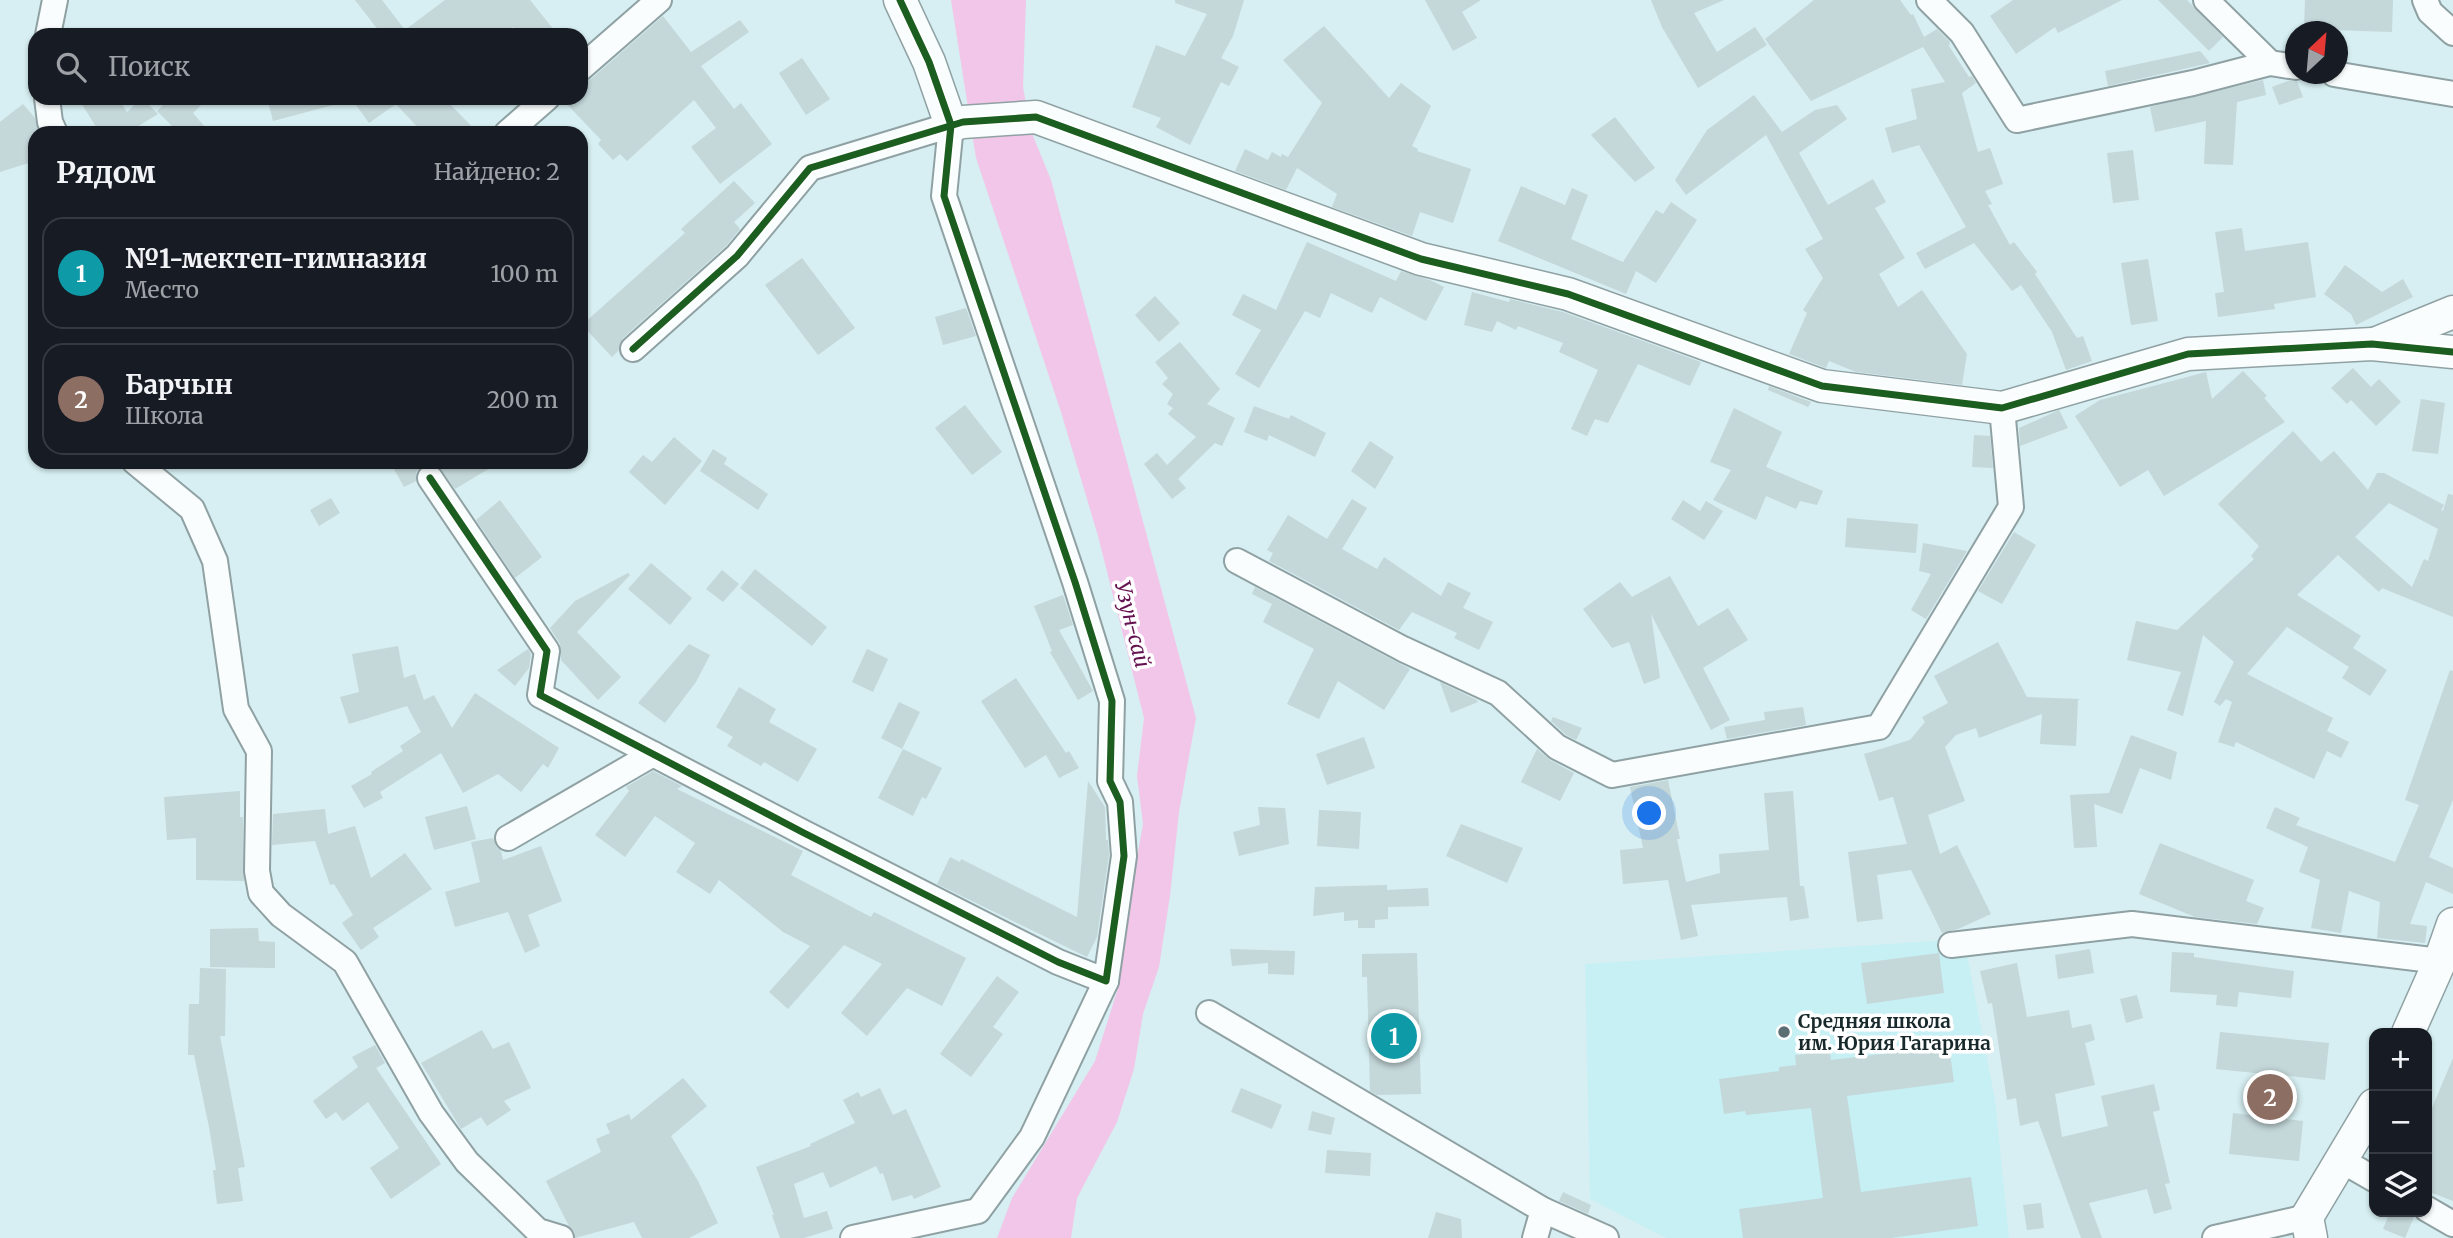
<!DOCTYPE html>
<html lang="ru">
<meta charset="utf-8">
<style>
:root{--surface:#171b24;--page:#242831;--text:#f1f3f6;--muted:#9ea1a6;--line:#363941;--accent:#8c9099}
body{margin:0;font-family:Merriweather,serif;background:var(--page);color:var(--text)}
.controls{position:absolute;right:21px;bottom:21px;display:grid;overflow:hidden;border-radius:14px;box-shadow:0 2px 5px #0004}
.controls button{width:63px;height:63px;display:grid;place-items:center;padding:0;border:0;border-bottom:2px solid var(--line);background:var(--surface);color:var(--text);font:35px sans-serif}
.compass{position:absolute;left:2285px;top:21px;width:63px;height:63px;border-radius:50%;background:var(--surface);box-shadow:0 2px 5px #0004;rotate:26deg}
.you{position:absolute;left:1650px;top:814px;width:24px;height:24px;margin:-18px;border:5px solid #fff;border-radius:50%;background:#1a73e8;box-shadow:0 0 0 10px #1a73e833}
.badge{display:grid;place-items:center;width:46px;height:46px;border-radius:50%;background:var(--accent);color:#fff;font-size:23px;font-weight:700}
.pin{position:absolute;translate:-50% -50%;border:4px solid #fff;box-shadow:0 2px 7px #0006}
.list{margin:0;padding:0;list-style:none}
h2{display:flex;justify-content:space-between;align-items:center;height:91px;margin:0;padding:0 28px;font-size:30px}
h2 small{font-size:23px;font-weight:400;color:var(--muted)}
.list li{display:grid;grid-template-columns:46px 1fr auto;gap:21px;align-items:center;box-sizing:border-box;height:112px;margin:0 14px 14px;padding:0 14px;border:2px solid var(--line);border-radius:21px}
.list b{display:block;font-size:26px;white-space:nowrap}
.list p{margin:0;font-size:23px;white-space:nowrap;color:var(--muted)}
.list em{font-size:23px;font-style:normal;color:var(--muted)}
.icon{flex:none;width:38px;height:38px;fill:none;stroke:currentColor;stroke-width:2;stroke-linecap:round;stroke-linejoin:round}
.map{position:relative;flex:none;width:2453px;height:1238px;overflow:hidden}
.search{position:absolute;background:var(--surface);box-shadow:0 2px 5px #0004;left:28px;top:28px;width:560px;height:77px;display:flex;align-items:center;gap:18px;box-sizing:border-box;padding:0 24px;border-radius:21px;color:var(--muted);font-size:26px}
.panel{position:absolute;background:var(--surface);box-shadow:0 2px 5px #0004;left:28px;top:126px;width:560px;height:343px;border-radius:21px}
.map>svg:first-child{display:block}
</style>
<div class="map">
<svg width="2453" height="1238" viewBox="0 0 2453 1238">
<rect width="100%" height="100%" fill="#d7eff2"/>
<polygon fill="#c7f0f5" points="1964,939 1995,1100 2009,1238 1666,1238 1590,1199 1585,964"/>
<polygon fill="#f2c6e8" points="951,0 1026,0 1023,87 1031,131 1051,180 1196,718 1179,812 1170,896 1159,967 1143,1014 1134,1069 1117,1122 1077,1198 1071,1238 997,1238 1012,1198 1095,1061 1119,985 1127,914 1143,824 1137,776 1144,718 1098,536 1061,412 976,158"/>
<g fill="#c4d7d9" fill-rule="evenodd">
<polygon points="355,0 382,0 405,30 445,0 530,0 558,35 519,35 513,27 503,35 382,35"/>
<polygon points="1175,0 1244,0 1233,36 1221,58 1239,67 1229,86 1221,82 1190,145 1156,127 1161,118 1132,107 1156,45 1185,56 1207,14 1175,3"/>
<polygon points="1425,0 1481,0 1462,12 1477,38 1453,51"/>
<polygon points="1651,0 1724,0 1694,13 1717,52 1755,27 1767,45 1698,88 1662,27"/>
<polygon points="1814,0 1900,0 1911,15 1913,14 1924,37 1937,29 1950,42 1949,46 1969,77 1972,76 1976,83 1962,93 1978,152 1990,148 2003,184 1985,191 1992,204 1988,205 2010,245 2014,242 2037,272 2035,274 2077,338 2083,336 2092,361 2066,370 2052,332 2021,285 2012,291 1974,243 1925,269 1916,253 1966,227 1919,145 1892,153 1885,128 1917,119 1911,89 1945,82 1923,47 1811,101 1765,39"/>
<polygon points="2013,0 2122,0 2058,33 2055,27 2016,54 1990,16"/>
<polygon points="2158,0 2187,0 2223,37 2209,51"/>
<polygon points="2305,0 2393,0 2392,32 2304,29"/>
<polygon points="663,16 691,52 740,20 749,32 701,66 734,109 741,103 772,144 720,184 691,147 716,128 694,100 627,161 620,154 613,160 598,144 601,140 561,98 581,98 581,82 591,79"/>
<polygon points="1324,26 1389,98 1401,83 1431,106 1412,146 1418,149 1417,151 1471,169 1453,223 1420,212 1412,236 1332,207 1337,194 1297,168 1286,190 1235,171 1245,149 1268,160 1272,152 1281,157 1282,154 1288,157 1322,103 1283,60"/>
<polygon points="2200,51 2210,63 2108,86 2105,71"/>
<polygon points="802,58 830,99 806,115 779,73"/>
<polygon points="2263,80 2266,95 2237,102 2233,165 2204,164 2206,121 2155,132 2150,107"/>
<polygon points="2288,81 2297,81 2303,97 2279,105 2272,87"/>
<polygon points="1754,95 1782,132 1815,110 1837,105 1847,119 1799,153 1828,205 1873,179 1886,202 1875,208 1905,258 1879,274 1898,307 1922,290 1967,354 1962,385 1856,372 1829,361 1826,368 1789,354 1807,313 1803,310 1823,278 1805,249 1823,239 1766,135 1686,195 1675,180 1707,130"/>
<polygon points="78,98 118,98 127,112 142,98 158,114 127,133 100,133"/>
<polygon points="170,98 208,98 193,113 210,133 179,133 157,111"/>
<polygon points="282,98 336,98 337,104 273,121 268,102"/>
<polygon points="351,98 444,98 478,133 423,133 396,104 369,123"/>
<polygon points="23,104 35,118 39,133 35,133 35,161 0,172 0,122"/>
<polygon points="1615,117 1655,168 1635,182 1591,135"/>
<polygon points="2133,150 2139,200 2113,203 2107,153"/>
<polygon points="734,181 755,203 734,222 740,229 726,246 623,338 618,351 612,357 582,325 685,233 681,229"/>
<polygon points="1521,186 1565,205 1572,188 1588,195 1571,239 1623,262 1656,210 1663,214 1671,202 1697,220 1656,283 1636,271 1626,294 1498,241"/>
<polygon points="2242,228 2245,251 2308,242 2316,297 2274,304 2275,309 2218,317 2215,293 2224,292 2215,232"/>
<polygon points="1307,242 1396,281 1401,271 1430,280 1444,287 1426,321 1380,297 1372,313 1331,293 1320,318 1305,311 1259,388 1235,374 1261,330 1232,315 1243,294 1276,310"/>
<polygon points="802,258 855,328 818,355 765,285"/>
<polygon points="2148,259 2158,321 2131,325 2121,263"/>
<polygon points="2345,265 2382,292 2403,279 2413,297 2356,325 2351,314 2324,294"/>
<polygon points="1472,292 1509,302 1510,299 1563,312 1701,362 1690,386 1638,364 1608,423 1595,419 1587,436 1571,429 1598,370 1559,352 1563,343 1518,326 1516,330 1497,321 1492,332 1464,325"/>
<polygon points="1155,296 1180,323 1159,342 1135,315"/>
<polygon points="966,308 976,336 943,345 935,317"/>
<polygon points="1180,342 1220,389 1207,404 1235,418 1222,446 1215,443 1178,479 1186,488 1172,499 1144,464 1157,453 1167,465 1196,437 1168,414 1173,408 1167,404 1173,394 1162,384 1168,378 1155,362"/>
<polygon points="2353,368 2371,387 2379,379 2401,402 2376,426 2351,400 2347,404 2331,388"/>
<polygon points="2243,371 2267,396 2264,398 2285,422 2164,496 2148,470 2120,487 2075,416 2100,400 2206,372 2212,399"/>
<polygon points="1769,386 1811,402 1808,407 1768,390"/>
<polygon points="2421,399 2445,403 2438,454 2412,451"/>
<polygon points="965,405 1002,452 972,475 935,428"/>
<polygon points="1254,406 1289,419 1291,415 1326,433 1315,457 1269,435 1267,441 1244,432"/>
<polygon points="1734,408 1782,432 1766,467 1823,491 1817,505 1800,501 1796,509 1766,496 1756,520 1713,500 1731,470 1710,462"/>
<polygon points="2059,410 2068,428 2020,446 2019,428"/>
<path d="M2293,431L2321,462L2334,451L2368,490L2377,473H2384L2444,505L2441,510L2443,511L2448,494L2453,495V617L2382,588L2379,592L2338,555L2297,595L2361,636L2353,648L2387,670L2370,696L2342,678L2349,667L2287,627L2247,674L2333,718L2327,731L2349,742L2341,758L2327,751L2314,779L2236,742L2234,747L2218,742L2232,702L2226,699L2220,706L2214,702L2234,662L2203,635L2183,716L2167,710L2181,672L2127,660L2136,621L2177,630L2254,559L2251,556L2259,546L2218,504ZM2389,503L2438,529L2428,561L2424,559L2412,587L2355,537Z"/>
<polygon points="1974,435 1990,436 1993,468 1972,467"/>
<polygon points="674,437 702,461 665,505 629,472 643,455 652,462"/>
<polygon points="1370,441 1394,457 1375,489 1351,471"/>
<polygon points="713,449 727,458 724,464 768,494 758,510 700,471"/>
<polygon points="390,462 420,462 422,466 416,472 416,481 404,487"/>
<polygon points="447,462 500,462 455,489 439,467"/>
<polygon points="331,498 340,513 319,526 310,510"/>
<polygon points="1352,499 1367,508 1342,549 1377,569 1384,557 1441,596 1448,582 1471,593 1463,608 1493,622 1479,650 1454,638 1457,633 1412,612 1399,630 1269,561 1273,553 1267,550 1288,515 1327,539"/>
<polygon points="500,500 542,557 515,578 476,520"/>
<polygon points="1683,500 1700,511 1706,501 1723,511 1704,540 1671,519"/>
<polygon points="1847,518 1918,524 1916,553 1845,547"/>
<polygon points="2014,532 2036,545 2002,604 1978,591"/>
<polygon points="1923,543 1967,551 1926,619 1911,610 1931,574 1919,571"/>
<polygon points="651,563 692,598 670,625 628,589"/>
<polygon points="755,569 827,627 812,646 740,588"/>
<polygon points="722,570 739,584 723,602 706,589"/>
<polygon points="628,573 630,575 577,632 621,677 598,700 561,660 560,644 550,628 575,601"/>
<polygon points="1670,576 1698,626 1728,608 1748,640 1703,668 1730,720 1711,730 1651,614 1660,678 1644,684 1629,642 1612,648 1583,609 1620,582 1632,597"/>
<polygon points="1255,587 1410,669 1384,710 1338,681 1319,719 1287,704 1314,649 1263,622 1272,604 1252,594"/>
<polygon points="1063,595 1073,625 1059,630 1093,691 1078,700 1050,652 1052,651 1034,606"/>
<polygon points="1998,642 2027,697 2080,699 2078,700 2076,746 2040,744 2042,714 1979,738 1976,728 1956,735 1945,747 1965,801 1928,815 1940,854 1957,845 1991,914 1958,929 1942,933 1911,870 1877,875 1883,919 1857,922 1848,852 1907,844 1893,797 1879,801 1864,754 1910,740 1925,722 1922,717 1948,703 1934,676"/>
<polygon points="689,644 710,655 696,682 665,723 638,703"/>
<polygon points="398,646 404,678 415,674 424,700 434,695 452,728 475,693 559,748 548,768 543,764 521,792 498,774 463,793 441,753 380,792 383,798 364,808 351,786 372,774 371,772 403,751 400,746 421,732 407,706 349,724 340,697 359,692 352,654"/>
<polygon points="528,649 531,654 529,668 515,686 497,670"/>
<polygon points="867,649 888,659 873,692 852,682"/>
<polygon points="2450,670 2453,671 2453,800 2429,857 2453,868 2453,894 2426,882 2410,924 2427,926 2425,943 2377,938 2380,902 2349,891 2341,933 2311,928 2320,880 2299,872 2308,847 2266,828 2275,807 2300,818 2296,825 2395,862 2419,805 2405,800"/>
<polygon points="1016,678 1066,753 1069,751 1079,768 1059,778 1046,755 1025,768 981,701"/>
<polygon points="1440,682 1477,700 1478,702 1451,713"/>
<polygon points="739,687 776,709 769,722 817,749 798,782 764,762 761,766 727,746 733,737 716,727"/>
<polygon points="899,702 920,712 902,749 881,738"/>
<polygon points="1803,707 1806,725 1727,739 1724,727 1765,720 1764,712"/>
<polygon points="1553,717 1582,728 1576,740 1566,735 1551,721"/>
<polygon points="2131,735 2177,752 2171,780 2140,768 2122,814 2094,804 2097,847 2074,848 2070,795 2109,793"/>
<polygon points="1364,737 1375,768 1327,785 1316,754"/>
<polygon points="903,749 942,768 926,799 922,797 913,816 878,798"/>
<polygon points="1537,749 1550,760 1574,773 1560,801 1521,782"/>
<polygon points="653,771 682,786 677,789 803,851 791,875 871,917 874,912 966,958 942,1006 907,988 867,1036 841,1013 882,964 844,945 788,1009 769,992 810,946 783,932 719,880 710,894 676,872 695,843 655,816 625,857 595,835 629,791 626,787"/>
<polygon points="1668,780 1680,839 1677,839 1686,882 1720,873 1719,854 1769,850 1764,793 1793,791 1800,886 1804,886 1809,918 1790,921 1787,897 1691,905 1698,936 1681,940 1668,880 1623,884 1620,850 1643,848 1630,787"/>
<polygon points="1088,781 1105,807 1106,840 1108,840 1109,855 1097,937 1087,957 937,884 950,857 960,862 961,859 1077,917"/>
<polygon points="240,791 240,817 243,817 244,881 196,880 196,838 167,840 164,797"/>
<polygon points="467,806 476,839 434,850 425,817"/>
<polygon points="1258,807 1285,808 1289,844 1239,856 1233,832 1260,825"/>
<polygon points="325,809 328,834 355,826 371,878 405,853 432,889 373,928 379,937 361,950 342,923 353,915 334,884 330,885 315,841 272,845 273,814"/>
<polygon points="1319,810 1361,812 1359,849 1317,846"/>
<polygon points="1461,824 1523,848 1507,883 1446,856"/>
<polygon points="493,838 496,846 501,851 503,860 541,846 562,901 528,915 540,946 525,953 508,912 455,927 445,892 480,882 471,842"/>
<polygon points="2160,843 2254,880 2246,901 2264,908 2257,924 2195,917 2139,894"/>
<polygon points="1387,885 1387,890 1428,888 1429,906 1388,907 1388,919 1375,920 1375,928 1358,928 1358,920 1344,921 1344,912 1313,916 1315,887"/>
<polygon points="258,928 259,941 275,942 275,968 210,967 210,929"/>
<polygon points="1230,949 1295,951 1294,975 1268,974 1268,963 1232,966"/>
<polygon points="2090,949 2094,973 2058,979 2055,955"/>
<polygon points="2172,952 2194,953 2194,957 2294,971 2291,998 2239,992 2237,1007 2216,1005 2217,995 2170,992"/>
<polygon points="1417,953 1421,1094 1377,1095 1370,1091 1367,977 1362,977 1362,954"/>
<polygon points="1939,953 1944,993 1867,1004 1861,963"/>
<polygon points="2017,963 2027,1017 2069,1010 2072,1028 2091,1024 2095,1040 2085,1043 2095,1085 2055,1094 2062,1137 2108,1126 2101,1096 2154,1084 2160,1110 2153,1112 2170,1183 2165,1184 2172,1209 2154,1214 2147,1189 2089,1203 2102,1238 2081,1238 2038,1121 2020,1126 2016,1098 2007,1100 1992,1003 1988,1004 1980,971"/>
<polygon points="200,968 226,969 225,1036 220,1036 245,1167 238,1168 243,1201 217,1204 213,1170 216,1170 209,1127 194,1055 188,1055 189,1004 199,1004"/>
<polygon points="997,976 1019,992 993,1027 1003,1034 971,1077 940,1054"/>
<polygon points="2137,995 2143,1018 2126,1023 2120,999"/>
<polygon points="482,1030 493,1049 509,1042 531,1088 504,1101 511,1110 487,1126 481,1117 461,1129 421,1063"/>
<polygon points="2220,1032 2329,1043 2325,1080 2281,1075 2277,1118 2303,1121 2299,1161 2229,1154 2233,1113 2259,1116 2264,1074 2216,1069"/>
<polygon points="375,1045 385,1063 376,1068 441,1164 391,1199 370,1168 399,1148 368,1102 343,1121 336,1112 326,1119 313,1101 358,1067 352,1057"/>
<polygon points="1829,1045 1831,1060 1949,1046 1954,1082 1847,1096 1861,1192 1971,1177 1978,1226 1891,1238 1743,1238 1739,1209 1823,1198 1811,1108 1746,1115 1745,1111 1724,1114 1719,1079 1779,1071 1779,1067 1796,1065 1795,1055 1806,1054 1805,1049"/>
<polygon points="2453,1058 2453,1201 2427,1191 2427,1120"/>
<polygon points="683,1078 707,1106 671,1136 698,1181 718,1223 689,1238 642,1238 634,1222 575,1238 546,1181 601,1152 596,1139 610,1133 606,1124 629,1114 631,1120"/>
<polygon points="880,1088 893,1115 906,1109 941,1187 914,1199 912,1195 892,1201 883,1173 880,1174 876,1166 830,1188 823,1172 794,1184 804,1218 827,1211 833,1229 804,1238 780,1238 772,1215 774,1215 756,1167 811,1146 810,1144 855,1123 843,1100 858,1092 861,1097"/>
<polygon points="1241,1088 1282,1105 1272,1129 1231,1112"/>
<polygon points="1312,1111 1335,1118 1331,1135 1308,1130"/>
<polygon points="1327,1150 1371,1153 1370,1176 1325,1173"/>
<polygon points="1563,1192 1591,1205 1588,1214 1559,1201"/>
<polygon points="2041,1203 2044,1228 2027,1230 2023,1205"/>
<polygon points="1436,1212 1461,1219 1462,1238 1428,1238"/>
<polygon points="2390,1212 2413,1212 2414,1217 2405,1238 2383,1229"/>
</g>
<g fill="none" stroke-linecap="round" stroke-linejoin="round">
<g stroke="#8fa1a3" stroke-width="28">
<g id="minor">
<polyline points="1929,0 1962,33 2017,120 2193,83 2270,63"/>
<polyline points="2206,0 2270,63 2296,67"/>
<polyline points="2425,0 2430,12 2453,33"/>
<polyline points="48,35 55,0"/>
<polyline points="581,68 659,0"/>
<polyline points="2334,74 2453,94"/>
<polyline points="47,98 50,122 55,133"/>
<polyline points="507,133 547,98"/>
<polyline points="135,462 192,509 215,561 236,709 259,751 257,871 261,893 281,915 345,962 431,1113 467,1162 538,1231 561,1238"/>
<polyline points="430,478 547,651 540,695 804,833 1058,962 1106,981 1124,856 1120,802 1110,781 1112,701 1075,582 944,196 951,125 810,168 737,256 633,349"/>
<polyline points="1237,561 1403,649 1498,693 1557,747 1612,775 1879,727 2011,507 2002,408"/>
<polyline points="508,838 653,754"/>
<polyline points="1951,945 2132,924 2440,961"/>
<polyline points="1209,1013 1543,1210 1606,1238"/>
<polyline points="2341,1160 2374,1179"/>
<polyline points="2427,1209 2453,1224"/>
<polyline points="853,1238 978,1211 1032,1137 1106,981"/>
<polyline points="1535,1238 1543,1210"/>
<polyline points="2215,1238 2307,1217"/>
</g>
</g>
<g stroke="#8fa1a3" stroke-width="35">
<g id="tertiary">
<polyline points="900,0 929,62 951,125 963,122 1036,117 1421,259 1568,294 1822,386 2002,408 2188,354 2372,344 2453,352"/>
<polyline points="2377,343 2453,312"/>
<polyline points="2408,1033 2440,961 2453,924"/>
<polyline points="2311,1238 2307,1217 2374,1105"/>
</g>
</g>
<use href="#minor" stroke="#f9fdfd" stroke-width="24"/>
<use href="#tertiary" stroke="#f9fdfd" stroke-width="32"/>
<g stroke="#fff" stroke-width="11">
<g id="cycleway">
<polyline points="633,349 737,256 810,168 963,122 1036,117 1421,259 1568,294 1822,386 2002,408 2188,354 2372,344 2453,352"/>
<polyline points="430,478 547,651 540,695 804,833 1058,962 1106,981 1124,856 1120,802 1110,781 1112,701 1075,582 944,196 951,125 929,62 900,0"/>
</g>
</g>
<use href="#cycleway" stroke="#1b5e20" stroke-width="7"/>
</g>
<circle fill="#5b6e71" stroke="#fff" stroke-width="2.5" cx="1784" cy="1032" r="7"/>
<g text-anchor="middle" stroke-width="7" stroke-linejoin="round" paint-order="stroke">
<g font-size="19" font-weight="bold" fill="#18292b" stroke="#fff" text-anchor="start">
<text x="1798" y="1028">Средняя школа<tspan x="1798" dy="22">им. Юрия Гагарина</tspan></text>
</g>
<g font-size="21" font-style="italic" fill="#641250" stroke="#fff">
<text transform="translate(1132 624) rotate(76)" y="7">Узун-сай</text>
</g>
</g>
</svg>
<div class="controls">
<button>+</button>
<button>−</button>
<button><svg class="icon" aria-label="layers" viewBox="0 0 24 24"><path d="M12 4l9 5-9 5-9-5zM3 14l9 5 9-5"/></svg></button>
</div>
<svg class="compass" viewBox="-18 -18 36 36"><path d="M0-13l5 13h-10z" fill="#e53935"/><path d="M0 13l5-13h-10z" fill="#9ea1a6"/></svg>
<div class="you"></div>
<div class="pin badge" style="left:1394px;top:1036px;background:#0f9aa8">1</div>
<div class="pin badge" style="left:2270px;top:1097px;background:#8d6e63">2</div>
<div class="search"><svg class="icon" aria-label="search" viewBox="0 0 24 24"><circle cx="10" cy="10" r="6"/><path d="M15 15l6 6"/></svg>Поиск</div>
<section class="panel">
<h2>Рядом<small>Найдено: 2</small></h2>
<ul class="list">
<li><span class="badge" style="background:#0f9aa8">1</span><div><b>№1-мектеп-гимназия</b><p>Место</p></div><em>100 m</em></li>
<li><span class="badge" style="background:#8d6e63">2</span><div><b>Барчын</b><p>Школа</p></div><em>200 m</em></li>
</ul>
</section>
</div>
